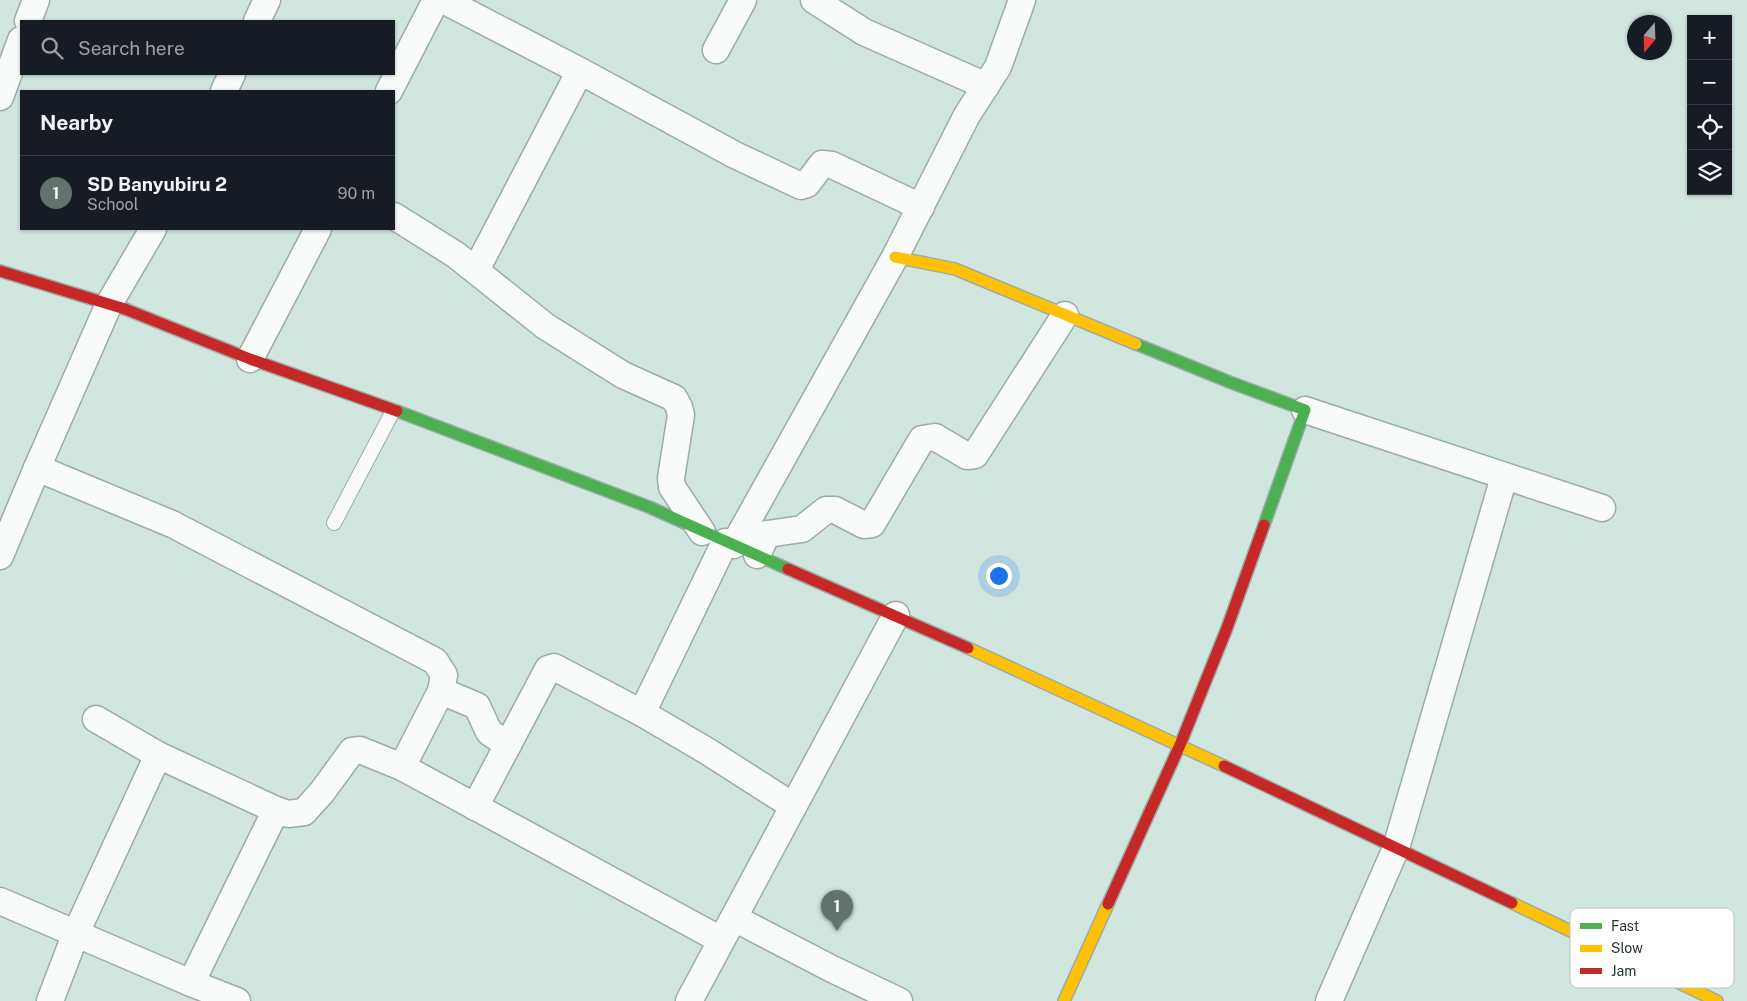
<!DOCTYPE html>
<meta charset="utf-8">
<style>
:root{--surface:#171b24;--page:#20242c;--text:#f1f3f6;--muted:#9ea1a6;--line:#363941;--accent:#62736d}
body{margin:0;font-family:"Public Sans",sans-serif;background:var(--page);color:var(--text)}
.controls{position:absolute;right:15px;top:15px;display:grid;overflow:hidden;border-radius:0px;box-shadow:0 1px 4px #0004}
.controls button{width:45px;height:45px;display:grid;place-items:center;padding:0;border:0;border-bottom:1px solid var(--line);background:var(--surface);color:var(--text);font:25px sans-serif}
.compass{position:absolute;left:1627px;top:15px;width:45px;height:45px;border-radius:50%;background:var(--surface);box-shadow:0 1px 4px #0004;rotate:199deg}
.you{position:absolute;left:998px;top:575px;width:18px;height:18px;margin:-12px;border:4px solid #fff;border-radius:50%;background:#1a73e8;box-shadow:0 0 0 8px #1a73e833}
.badge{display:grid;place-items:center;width:32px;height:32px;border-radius:50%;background:var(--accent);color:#fff;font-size:16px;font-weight:700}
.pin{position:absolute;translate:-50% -41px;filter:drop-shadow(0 1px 2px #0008)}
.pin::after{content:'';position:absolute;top:26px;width:18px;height:15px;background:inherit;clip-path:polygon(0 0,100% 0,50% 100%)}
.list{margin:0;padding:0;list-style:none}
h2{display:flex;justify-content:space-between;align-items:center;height:65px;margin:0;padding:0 20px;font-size:21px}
h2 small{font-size:16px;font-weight:400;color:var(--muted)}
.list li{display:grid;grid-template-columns:32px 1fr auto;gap:15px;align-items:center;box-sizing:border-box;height:75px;padding:0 20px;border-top:1px solid var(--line)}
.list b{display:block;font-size:19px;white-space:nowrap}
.list p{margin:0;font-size:16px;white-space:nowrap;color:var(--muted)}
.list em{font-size:16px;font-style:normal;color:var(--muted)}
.icon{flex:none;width:28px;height:28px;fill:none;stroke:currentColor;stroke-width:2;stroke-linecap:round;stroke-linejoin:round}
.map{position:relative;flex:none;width:1747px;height:1001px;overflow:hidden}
.search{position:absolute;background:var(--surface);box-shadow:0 1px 4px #0004;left:20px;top:20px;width:375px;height:55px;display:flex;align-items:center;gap:12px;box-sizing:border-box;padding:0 18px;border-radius:0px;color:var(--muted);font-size:19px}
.panel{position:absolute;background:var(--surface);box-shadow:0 1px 4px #0004;left:20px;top:90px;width:375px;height:140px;border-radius:0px}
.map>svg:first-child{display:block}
</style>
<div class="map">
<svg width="1747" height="1001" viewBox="0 0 1747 1001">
<rect width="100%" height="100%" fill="#d0e6de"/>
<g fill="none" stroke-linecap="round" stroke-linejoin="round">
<g stroke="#9baca6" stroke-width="16">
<polyline id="lane" points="334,523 393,411"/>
</g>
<g stroke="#9baca6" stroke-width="29">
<g id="street">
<polyline points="443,0 580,71 735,155 801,186 807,184 822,164 832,165 921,207"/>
<polyline points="814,0 864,32 986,86"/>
<polyline points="28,21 36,0"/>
<polyline points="257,21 267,0"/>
<polyline points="716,50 743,0"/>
<polyline points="224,91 232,74"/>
<polyline points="389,91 436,0"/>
<polyline points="0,97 21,40"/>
<polyline points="394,216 456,255 545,326 623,375 674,398 679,407 681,415 671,478 672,487 702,532"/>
<polyline points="476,270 580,71"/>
<polyline points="250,359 318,229"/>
<polyline points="1305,410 1602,508"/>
<polyline points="37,468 172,524 435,661 444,675 441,691 402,767 721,940"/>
<polyline points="734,545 895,257 967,115 998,67 1022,0"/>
<polyline points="757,555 767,534 802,529 826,510 835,510 864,525 872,524 922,439 935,437 967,456 975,455 1065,315"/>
<polyline points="0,556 37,468 109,304 153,229"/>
<polyline points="441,691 477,706 489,732 508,745"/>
<polyline points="642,713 725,542"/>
<polyline points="96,719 158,755"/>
<polyline points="475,807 548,669 554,667 642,713 707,751 793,806"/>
<polyline points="276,810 288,814 304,812 322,792 352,751 360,750 402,767"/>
<polyline points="0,901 191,983 237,1001"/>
<polyline points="734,918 832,969 899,1001"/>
<polyline points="50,1001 76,933 158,755 276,810 191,983"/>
<polyline points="689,1001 896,615"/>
<polyline points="1329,1001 1396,848 1504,477"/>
</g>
</g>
<g stroke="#9baca6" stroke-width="14">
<g id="fast">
<polyline points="1136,344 1232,383 1305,410 1264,525"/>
<polyline points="397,411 649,507 788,569"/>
</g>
</g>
<g stroke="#9baca6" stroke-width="14">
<g id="slow">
<polyline points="895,257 955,269 1136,344"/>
<polyline points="968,648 1224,766"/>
<polyline points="1512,903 1717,1001"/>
<polyline points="1064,1001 1108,904"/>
</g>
</g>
<g stroke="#9baca6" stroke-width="14">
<g id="jam">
<polyline points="0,271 125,309 250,359 397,411"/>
<polyline points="788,569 968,648"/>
<polyline points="1224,766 1512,903"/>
<polyline points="1108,904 1180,745 1227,628 1264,525"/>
</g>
</g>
<use href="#lane" stroke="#f8fbfa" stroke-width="14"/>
<use href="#street" stroke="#f8fbfa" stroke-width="26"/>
<use href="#fast" stroke="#4caf50" stroke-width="11"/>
<use href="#slow" stroke="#ffc107" stroke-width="11"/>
<use href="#jam" stroke="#c62828" stroke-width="11"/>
</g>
<rect x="1570" y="908" width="164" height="80" rx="8" fill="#fff" stroke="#bec2c1" stroke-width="1"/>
<rect x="1580" y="923" width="22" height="6" fill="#4caf50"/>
<rect x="1580" y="945" width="22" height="7" fill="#ffc107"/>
<rect x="1580" y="968" width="22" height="6" fill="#c62828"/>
<g font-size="14" fill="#263530">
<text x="1611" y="931">Fast</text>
<text x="1611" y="953">Slow</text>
<text x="1611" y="976">Jam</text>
</g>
</svg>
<div class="controls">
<button>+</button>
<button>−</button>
<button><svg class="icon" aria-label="locate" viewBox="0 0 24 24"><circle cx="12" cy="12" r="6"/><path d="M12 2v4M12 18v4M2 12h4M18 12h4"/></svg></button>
<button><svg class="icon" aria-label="layers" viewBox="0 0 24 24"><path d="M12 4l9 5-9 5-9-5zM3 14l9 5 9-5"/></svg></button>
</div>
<svg class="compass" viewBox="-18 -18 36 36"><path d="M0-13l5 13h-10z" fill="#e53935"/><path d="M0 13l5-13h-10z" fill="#9ea1a6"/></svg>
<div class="you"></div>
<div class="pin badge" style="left:837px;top:931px">1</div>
<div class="search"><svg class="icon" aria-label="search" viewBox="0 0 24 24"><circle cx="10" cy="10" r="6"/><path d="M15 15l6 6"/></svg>Search here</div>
<section class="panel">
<h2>Nearby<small></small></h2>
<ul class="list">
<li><span class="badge">1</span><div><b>SD Banyubiru 2</b><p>School</p></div><em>90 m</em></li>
</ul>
</section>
</div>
